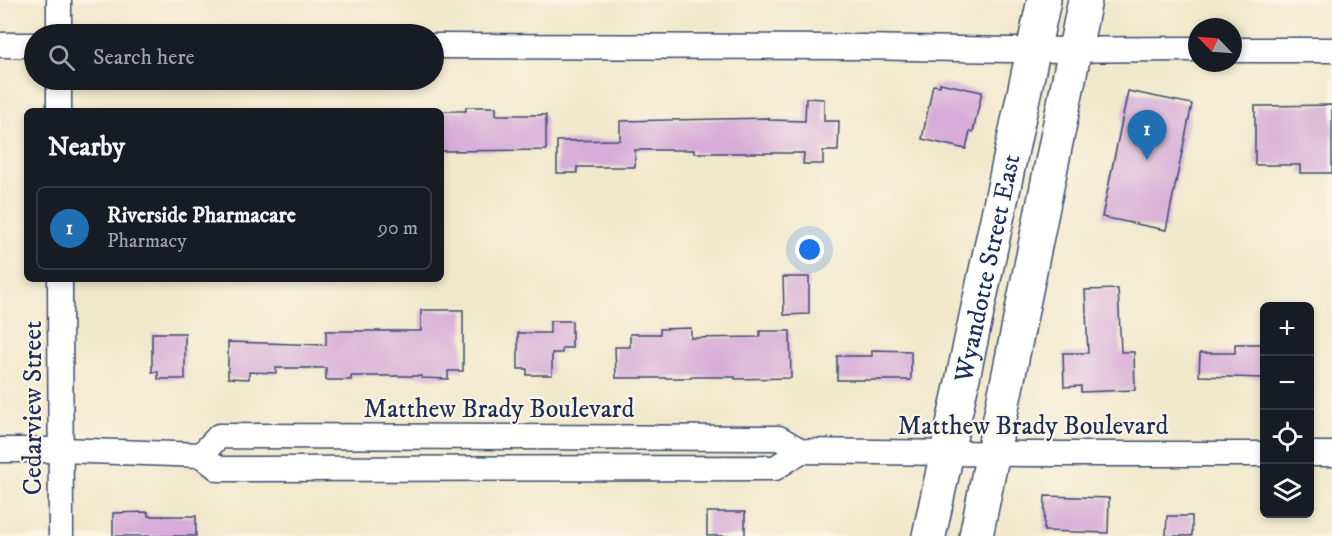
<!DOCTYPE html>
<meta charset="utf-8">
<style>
:root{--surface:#171b24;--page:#242831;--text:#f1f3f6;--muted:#9ea1a6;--line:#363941;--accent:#1f6fb2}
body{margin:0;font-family:"IM FELL DW Pica",serif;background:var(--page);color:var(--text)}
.controls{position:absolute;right:18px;bottom:18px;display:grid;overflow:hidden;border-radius:9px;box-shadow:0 3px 9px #0003}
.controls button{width:54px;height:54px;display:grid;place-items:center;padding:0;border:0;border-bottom:2px solid var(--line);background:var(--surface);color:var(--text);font:30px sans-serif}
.compass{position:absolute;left:1188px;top:18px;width:54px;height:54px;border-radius:50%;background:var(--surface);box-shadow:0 3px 9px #0003;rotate:295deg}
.you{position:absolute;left:810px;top:250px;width:21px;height:21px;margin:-15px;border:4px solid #fff;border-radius:50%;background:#1a73e8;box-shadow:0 0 0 9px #1a73e833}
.badge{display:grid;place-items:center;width:39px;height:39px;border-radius:50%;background:var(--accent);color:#fff;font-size:20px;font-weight:700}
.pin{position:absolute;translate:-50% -50px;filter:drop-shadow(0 2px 3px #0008)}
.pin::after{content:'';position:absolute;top:32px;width:21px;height:18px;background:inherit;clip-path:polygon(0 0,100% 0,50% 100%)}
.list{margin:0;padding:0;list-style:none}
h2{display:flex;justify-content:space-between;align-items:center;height:78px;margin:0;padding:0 24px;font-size:26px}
h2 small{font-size:20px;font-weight:400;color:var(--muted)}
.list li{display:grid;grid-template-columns:39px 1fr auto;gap:18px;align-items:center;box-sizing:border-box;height:84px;margin:0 12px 12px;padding:0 12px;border:2px solid var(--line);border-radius:9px}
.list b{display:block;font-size:22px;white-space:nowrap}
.list p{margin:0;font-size:20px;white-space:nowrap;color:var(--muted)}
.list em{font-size:20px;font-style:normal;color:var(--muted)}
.icon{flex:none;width:33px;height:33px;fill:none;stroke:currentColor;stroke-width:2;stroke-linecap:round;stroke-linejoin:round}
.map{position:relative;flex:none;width:1332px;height:536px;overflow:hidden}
.search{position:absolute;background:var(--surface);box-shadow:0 3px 9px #0003;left:24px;top:24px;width:420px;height:66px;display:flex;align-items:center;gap:15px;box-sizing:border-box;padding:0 21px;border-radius:33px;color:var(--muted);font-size:22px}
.panel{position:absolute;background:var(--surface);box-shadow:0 3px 9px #0003;left:24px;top:108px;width:420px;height:174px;border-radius:9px}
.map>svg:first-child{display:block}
</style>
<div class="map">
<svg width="1332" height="536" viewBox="0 0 1332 536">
<rect width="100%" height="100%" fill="#fcf5e5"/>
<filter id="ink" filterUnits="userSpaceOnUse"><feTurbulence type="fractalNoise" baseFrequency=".0167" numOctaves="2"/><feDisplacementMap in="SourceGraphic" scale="12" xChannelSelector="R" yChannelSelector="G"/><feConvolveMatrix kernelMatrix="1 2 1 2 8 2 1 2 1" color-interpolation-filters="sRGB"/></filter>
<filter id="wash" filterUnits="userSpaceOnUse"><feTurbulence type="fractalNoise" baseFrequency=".008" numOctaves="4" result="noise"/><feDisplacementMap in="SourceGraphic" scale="24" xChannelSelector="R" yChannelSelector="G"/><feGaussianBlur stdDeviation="1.35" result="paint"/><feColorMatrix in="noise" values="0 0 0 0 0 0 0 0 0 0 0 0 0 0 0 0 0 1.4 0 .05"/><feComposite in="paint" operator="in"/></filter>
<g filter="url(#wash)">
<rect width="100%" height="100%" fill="#f0e8cb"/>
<g id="blocks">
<g fill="#d6acd8">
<polygon points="940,83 982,92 973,132 970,131 966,149 922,139 933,85 940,86"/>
<polygon points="1128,91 1192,104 1166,230 1102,217"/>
<polygon points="806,98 824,99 824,121 839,121 838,151 823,151 823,164 803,164 804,153 694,153 694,150 635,150 635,167 577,167 577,173 557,173 557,141 620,140 620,121 769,118 769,120 805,121"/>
<polygon points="1332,105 1332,173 1300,173 1300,165 1255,165 1255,106"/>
<polygon points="466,107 496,107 496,115 546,115 546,150 441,151 441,111 466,111"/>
<polygon points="783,277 809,277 809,314 784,315"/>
<polygon points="1118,289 1121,352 1134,352 1135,390 1081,392 1081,386 1064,387 1063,353 1088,353 1085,290"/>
<polygon points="421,310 463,310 463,371 448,371 448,379 421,378 421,376 351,376 351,380 326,380 326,368 276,368 276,373 249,372 249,379 228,378 228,342 326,345 326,331 421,331"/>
<polygon points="550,321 572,321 572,348 562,348 562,353 552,353 552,375 527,375 527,369 518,369 518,333 550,333"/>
<polygon points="691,328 691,338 760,337 760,331 790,331 791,378 735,379 735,377 691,377 691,378 616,378 615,347 630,347 630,334 660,334 660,329"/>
<polygon points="152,333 185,333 185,379 158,379 158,372 152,372"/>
<polygon points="1235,344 1264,344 1264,378 1199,376 1200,353 1235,353"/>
<polygon points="872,350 911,351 911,380 837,380 837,356 872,356"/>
<polygon points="1045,496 1109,498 1108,533 1044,531"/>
<polygon points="148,512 148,516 196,516 196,536 113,536 113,513"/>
<rect x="707" y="512" width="38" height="24"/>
<polygon points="1167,516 1192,516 1192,536 1166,536"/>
</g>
</g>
</g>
<g filter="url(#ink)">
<use href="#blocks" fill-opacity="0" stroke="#3b4b6e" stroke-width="1.5"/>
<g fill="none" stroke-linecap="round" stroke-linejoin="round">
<g stroke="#3b4b6e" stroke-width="27">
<g id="street">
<polyline points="59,0 59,34"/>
<polyline points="0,45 34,45"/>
<polyline points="434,46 862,47 1008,50 1197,49"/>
<polyline points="1233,50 1332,50"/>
<polyline points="59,80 59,111"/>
<polyline points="60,279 61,536"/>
<polyline points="0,450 61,450 201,455 219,469 775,468 801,451"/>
<polyline points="1310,454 1332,454"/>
<polyline points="201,455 219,436 779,438 801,451 1025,454 1264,454"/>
</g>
</g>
<g stroke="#3b4b6e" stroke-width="36">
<g id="secondary">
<path id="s1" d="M929,536L1044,0"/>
<polyline points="976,536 1085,0"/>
</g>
</g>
<use href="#street" stroke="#fff" stroke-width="24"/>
<use href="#secondary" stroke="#fff" stroke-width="33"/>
</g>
</g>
<g text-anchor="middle" stroke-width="4.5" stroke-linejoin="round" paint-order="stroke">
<g font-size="26" fill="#1b2f5e" stroke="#fcf5e5">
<text dy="9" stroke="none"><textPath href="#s1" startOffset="274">Wyandotte Street East</textPath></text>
<text transform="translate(32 408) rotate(-90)" y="9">Cedarview Street</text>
<text x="499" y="417">Matthew Brady Boulevard</text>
<text x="1033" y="434">Matthew Brady Boulevard</text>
</g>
</g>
</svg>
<div class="controls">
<button>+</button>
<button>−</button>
<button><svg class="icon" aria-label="locate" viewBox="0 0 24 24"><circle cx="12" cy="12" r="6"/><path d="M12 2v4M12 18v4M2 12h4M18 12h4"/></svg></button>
<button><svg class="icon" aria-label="layers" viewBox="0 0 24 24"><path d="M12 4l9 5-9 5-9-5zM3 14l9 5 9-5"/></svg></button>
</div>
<svg class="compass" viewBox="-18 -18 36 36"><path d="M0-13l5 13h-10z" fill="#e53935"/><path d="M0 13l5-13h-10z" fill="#9ea1a6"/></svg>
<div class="you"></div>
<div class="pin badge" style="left:1147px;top:160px">1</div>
<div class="search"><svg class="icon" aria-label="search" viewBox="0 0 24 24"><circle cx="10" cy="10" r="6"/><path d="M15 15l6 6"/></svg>Search here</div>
<section class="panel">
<h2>Nearby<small></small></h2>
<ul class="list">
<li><span class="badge">1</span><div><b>Riverside Pharmacare</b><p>Pharmacy</p></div><em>90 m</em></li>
</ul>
</section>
</div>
